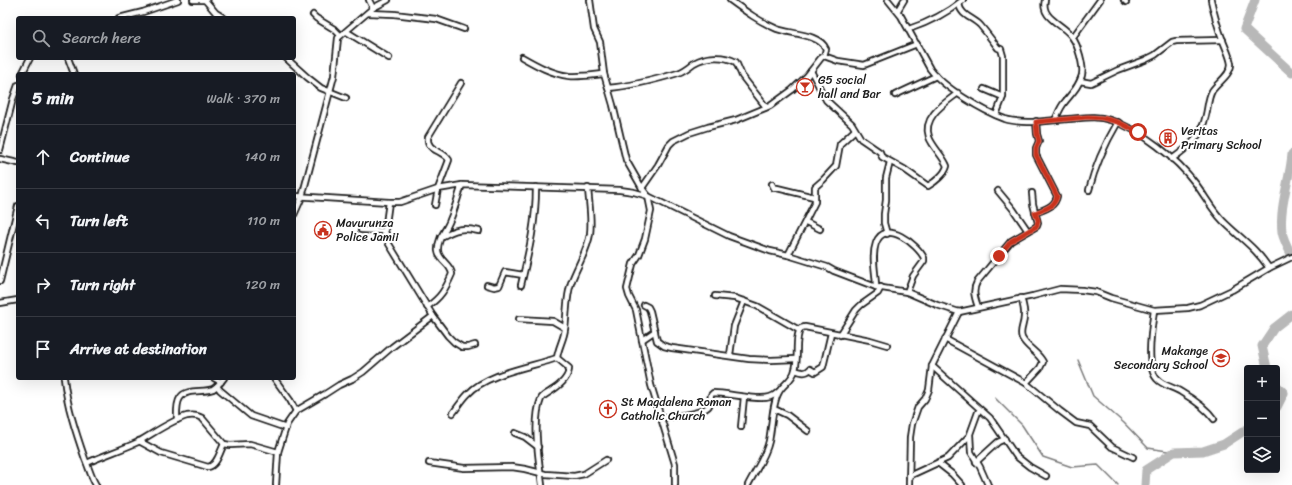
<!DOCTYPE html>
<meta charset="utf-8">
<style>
:root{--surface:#171b24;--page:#242831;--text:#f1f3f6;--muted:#9ea1a6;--line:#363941}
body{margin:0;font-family:Sriracha,sans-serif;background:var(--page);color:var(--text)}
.controls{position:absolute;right:12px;bottom:12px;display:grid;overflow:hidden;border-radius:4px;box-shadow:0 4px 16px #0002}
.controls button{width:36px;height:36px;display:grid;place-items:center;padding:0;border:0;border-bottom:1px solid var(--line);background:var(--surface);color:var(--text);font:20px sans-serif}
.stop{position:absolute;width:12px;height:12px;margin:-9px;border:3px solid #c8321e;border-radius:50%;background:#fff}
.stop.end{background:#c8321e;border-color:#fff;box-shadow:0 1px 4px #0008}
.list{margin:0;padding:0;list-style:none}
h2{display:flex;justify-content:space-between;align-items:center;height:52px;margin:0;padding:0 16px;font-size:17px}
h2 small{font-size:13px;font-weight:400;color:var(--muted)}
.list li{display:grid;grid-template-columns:26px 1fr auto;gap:12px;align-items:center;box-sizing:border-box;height:64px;padding:0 16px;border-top:1px solid var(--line)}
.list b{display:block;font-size:15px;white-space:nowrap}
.list em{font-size:13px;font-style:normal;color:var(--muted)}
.icon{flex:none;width:22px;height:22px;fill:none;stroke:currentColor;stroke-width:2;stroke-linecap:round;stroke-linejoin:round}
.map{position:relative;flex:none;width:1292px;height:485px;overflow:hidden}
.search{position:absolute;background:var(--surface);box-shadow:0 4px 16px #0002;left:16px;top:16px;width:280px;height:44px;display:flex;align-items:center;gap:10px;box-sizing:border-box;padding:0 14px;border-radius:4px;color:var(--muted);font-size:15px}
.panel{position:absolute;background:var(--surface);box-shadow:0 4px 16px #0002;left:16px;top:72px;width:280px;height:308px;border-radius:4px}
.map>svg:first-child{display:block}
</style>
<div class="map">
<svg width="1292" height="485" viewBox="0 0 1292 485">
<rect width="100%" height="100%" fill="#fff"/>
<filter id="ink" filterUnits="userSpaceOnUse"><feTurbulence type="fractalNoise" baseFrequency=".025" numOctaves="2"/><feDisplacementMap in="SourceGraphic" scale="8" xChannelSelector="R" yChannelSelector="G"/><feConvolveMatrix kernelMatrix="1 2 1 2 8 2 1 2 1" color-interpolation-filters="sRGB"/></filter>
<g filter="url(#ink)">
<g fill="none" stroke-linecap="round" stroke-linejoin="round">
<g stroke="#7a7a7a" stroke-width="1.5">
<polyline points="1078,360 1093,396 1124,423 1148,448 1174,452"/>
<polyline points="995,398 1022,425 1043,457 1072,467 1098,465 1118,485"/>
</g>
<g stroke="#b8b8b8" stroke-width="9">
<polyline points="1255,0 1244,29 1292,73"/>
<path d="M1290,252C1287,246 1283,238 1282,232C1279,206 1290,180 1292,154"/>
<polyline points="1267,368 1262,346 1274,328 1292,314"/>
<polyline points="1277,386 1284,393 1277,407"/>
<polyline points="1145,485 1146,470 1174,452 1203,451 1224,444 1247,429"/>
</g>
<g stroke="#1c1c1c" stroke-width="8">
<g id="minor">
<polyline points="193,0 205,0"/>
<polyline points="205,0 216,13 224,18"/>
<polyline points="369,0 373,8"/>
<polyline points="590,0 594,29 600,42 604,74 613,105 626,160 642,188 648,196 651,211 645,239 639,255 633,264 627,289 629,296 636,310 651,385 675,464 675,485"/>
<path d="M730,0C745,11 760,22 777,29C791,34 820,34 826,49L824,56"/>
<path d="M888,0L901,16L930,69C944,88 983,111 1005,119C1014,122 1026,122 1035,122C1046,121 1057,120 1068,119C1083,118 1096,115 1110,120C1141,129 1177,159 1196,184C1205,196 1212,210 1223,221C1240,238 1255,247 1269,268"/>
<path d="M1045,0C1040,19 1064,24 1072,37C1078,45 1084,66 1082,75C1079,87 1071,94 1064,103C1060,108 1058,114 1055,120"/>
<polyline points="1124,0 1126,2"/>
<path d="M959,4C961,16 972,17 980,25C986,32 992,40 998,48L1001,49L1003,56V97L996,115"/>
<polyline points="898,10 904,0"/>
<polyline points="368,13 394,14 436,19 464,29"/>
<polyline points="313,15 316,18 334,29 340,35"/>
<polyline points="119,18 143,12 178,0"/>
<path d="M909,29C930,22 946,14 963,0"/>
<polyline points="347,32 389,58"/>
<polyline points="1073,37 1100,0"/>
<path d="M522,57C536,65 552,74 569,76C580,77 593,75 604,74"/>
<polyline points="68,58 74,74"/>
<polyline points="286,58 307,77 321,88 346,98"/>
<path d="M811,71L826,100L852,124L861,139L880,152L882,157L904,169L928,186C935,182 945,174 947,166C943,156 932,146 929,137C922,117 945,103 958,93"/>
<polyline points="22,74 30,58"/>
<polyline points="1080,81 1091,83 1118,70 1145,60 1155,55 1172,42 1176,41 1223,40"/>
<path d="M608,88C632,86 655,80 678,73C684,71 689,67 694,63C706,56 723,55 736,62L742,76L766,107"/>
<polyline points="984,89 1003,97"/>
<polyline points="895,95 936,76"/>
<polyline points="0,150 13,99 18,85"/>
<polyline points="0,159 18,163"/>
<path d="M1172,159C1190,146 1201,138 1206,115C1208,107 1208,98 1212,91C1217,83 1231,75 1231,64C1230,56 1226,49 1223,41C1218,28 1214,14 1211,0"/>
<polyline points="772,184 774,188 777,188 814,197"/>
<polyline points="642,188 658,165 669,145 673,141 689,133 708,127 736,120 770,106 792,90 807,76 821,58 824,56 838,61 864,65 917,44"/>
<path d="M1089,190C1095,166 1105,144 1118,122"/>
<polyline points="998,191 1013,209 1028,231"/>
<polyline points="294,196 389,202 400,202 438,189 462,185 620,190 634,192 648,196 729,236 770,251 788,255 827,267 834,271 876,287 907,292 937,305 959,312 1033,296 1060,289 1082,290 1096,292 1111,298 1154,310 1188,308 1200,305 1232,290 1269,268 1292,257"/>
<polyline points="389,202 385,231 389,244 433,316 448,336 454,342 462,347 468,347 475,345"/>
<path d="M435,205L438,189L449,160C443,150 426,151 428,137L461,83"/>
<path d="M1035,213C1045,209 1055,207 1057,196L1036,155V148L1039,141L1037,134L1036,121"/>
<polyline points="294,215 302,197 334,76 338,38 373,8 388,0"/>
<polyline points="806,222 820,229"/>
<polyline points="361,230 385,231"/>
<polyline points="887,234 884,223 884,214 886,200 886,178 890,162"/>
<path d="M441,237C456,229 462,227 479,231"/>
<polyline points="788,255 815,202 815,187 823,180 836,166 840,144 855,130"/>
<polyline points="0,281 18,206"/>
<polyline points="487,285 494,287 499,286 505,272 523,275"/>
<path d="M521,285C529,251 536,223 536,187"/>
<path d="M876,287C876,273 871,257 876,243C885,218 918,245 924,258V261L913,276L907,292"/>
<polyline points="715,296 735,298 757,306 799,330"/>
<path d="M1021,298C1023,304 1025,311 1024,317C1024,325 1019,331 1022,338C1027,348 1038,352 1043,362L1040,368L1026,383"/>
<polyline points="0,303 18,300"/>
<polyline points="644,305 648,307 650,311 657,341 664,346 672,348 749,359 771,360 796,359"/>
<path d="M427,307C441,297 445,290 452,274C451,264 439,261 438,251C437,239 446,231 450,220C455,209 458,196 462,185"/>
<path d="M978,307C975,298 972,291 977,282L1011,241L1037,226L1038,223L1033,204L1032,193"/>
<path d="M1154,310C1152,327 1145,366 1157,379C1163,386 1174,387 1181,392C1193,399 1206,408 1214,419"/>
<polyline points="519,319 553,321 565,328"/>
<polyline points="840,335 856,310 861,305 878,293 881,287"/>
<polyline points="945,339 1026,383 1060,411 1076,423 1090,426 1112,447 1133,457"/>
<polyline points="642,340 655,331"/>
<polyline points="730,355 734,326 744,301"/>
<polyline points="932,366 990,418 1016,456 1030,467 1046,476"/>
<path d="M795,370C801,372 806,374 810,369L815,372L823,367L831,333"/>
<path d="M64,378C67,406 76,433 85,459C89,468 91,477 96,485"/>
<polyline points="214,378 221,382"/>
<polyline points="274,378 290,400 296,411"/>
<polyline points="217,386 220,390 251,416 286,428"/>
<polyline points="774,409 787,415 808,431"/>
<polyline points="978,412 970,434 971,452 980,467 988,485"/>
<path d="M453,413C458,407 462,400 468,394C487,373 531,367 557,358"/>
<path d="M662,417C671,418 702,413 708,407C711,404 710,398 711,395L713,393C728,393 758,401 770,397C773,396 776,394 778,392"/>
<path d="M177,420C177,414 176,404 180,398C186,388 203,393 213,389C218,386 221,382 224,378"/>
<polyline points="741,427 744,397"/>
<polyline points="515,433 525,437 538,447"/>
<path d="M139,441L161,453L208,467C217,466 220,451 224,444"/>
<polyline points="976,462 998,442 1005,439"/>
<path d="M87,463C104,455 121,450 138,442C154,433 170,421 187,416C193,415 197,415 202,418L224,444L230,445L250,444L278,452"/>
<polyline points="429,463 464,468 512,467 525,469 545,474 574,476 584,474 606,460"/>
<polyline points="938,463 952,474 962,485"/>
<polyline points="909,476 948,458 969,436"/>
<polyline points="276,485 278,452 287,424 296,411 325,394 339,385 352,379 363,372 392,347 433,316"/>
<path d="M542,485C539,461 532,421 541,399C543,395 547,394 551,391C559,386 569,378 569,368L557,358C558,348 564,339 565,329C567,313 566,298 571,283C577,266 587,252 590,234C592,218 589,204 588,188"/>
<path d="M748,485C755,471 766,456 769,441C772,427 772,403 779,392C783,384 793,380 795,370C799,358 794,337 801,328L805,327L870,340L887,345"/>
<polyline points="909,485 910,437 912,424 918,407 925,399 929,390 932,366 959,312"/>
</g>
</g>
<use href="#minor" stroke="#fff" stroke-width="4.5"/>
</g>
</g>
<g fill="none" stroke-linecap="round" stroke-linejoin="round" filter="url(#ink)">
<path stroke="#c8321e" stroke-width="5" d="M999,256L1011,241L1037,226L1038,220L1035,213C1045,209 1055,207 1057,196L1036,155V148L1039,141L1037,134L1036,122L1088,117L1102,118L1118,122L1138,132"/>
</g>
<defs>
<g id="bar-ring" transform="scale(0.9)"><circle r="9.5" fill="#fff" stroke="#c8321e" stroke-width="1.5"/><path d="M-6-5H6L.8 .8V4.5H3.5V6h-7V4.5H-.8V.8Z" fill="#c8321e"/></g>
<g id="building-ring" transform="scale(0.9)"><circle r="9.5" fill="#fff" stroke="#c8321e" stroke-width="1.5"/><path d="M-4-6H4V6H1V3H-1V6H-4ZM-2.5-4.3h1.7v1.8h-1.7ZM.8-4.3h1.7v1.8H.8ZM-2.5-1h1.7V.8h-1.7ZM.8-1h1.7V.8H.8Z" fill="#c8321e"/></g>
<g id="civic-ring" transform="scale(0.9)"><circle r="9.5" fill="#fff" stroke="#c8321e" stroke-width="1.5"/><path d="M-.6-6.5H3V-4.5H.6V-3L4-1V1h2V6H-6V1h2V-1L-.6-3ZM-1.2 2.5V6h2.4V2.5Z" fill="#c8321e"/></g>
<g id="school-ring" transform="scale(0.9)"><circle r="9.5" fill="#fff" stroke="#c8321e" stroke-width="1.5"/><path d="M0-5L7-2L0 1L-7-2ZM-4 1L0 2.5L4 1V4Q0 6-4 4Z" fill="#c8321e"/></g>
<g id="church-ring" transform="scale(0.9)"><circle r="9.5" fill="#fff" stroke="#c8321e" stroke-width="1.5"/><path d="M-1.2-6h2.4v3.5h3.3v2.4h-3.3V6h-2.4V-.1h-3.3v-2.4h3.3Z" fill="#c8321e"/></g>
</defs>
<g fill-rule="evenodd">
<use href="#bar-ring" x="805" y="87"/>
<use href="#building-ring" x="1168" y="138"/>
<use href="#civic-ring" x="323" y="230"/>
<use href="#school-ring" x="1221" y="358"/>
<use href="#church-ring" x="608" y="409"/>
</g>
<g text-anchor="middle" stroke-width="4" stroke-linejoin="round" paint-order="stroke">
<g font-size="12" fill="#1c1c1c" stroke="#fff" text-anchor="start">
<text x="818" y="84">G5 social<tspan x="818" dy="14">hall and Bar</tspan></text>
<text x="1181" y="135">Veritas<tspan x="1181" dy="14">Primary School</tspan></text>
<text x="336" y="227">Mavurunza<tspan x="336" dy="14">Police Jamii</tspan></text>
<text x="1208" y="355" text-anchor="end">Makange<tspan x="1208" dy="14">Secondary School</tspan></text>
<text x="621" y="406">St Magdalena Roman<tspan x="621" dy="14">Catholic Church</tspan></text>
</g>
</g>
</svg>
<div class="controls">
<button>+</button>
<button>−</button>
<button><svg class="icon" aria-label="layers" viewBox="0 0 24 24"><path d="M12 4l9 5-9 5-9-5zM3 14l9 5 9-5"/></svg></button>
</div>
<div class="stop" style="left:1138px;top:132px"></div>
<div class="stop end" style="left:999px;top:256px"></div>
<div class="search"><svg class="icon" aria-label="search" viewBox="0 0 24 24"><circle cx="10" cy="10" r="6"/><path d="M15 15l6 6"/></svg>Search here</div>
<section class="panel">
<h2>5 min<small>Walk · 370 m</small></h2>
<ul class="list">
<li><svg class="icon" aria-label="ahead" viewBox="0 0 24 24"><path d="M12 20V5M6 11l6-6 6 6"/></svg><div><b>Continue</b></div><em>140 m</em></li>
<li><svg class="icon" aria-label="left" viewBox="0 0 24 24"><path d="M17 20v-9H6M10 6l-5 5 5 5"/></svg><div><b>Turn left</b></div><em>110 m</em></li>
<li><svg class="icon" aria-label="right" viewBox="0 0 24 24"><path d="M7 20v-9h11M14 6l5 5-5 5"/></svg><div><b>Turn right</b></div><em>120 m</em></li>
<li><svg class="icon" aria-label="arrive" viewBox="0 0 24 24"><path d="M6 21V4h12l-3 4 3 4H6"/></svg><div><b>Arrive at destination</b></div></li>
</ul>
</section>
</div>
